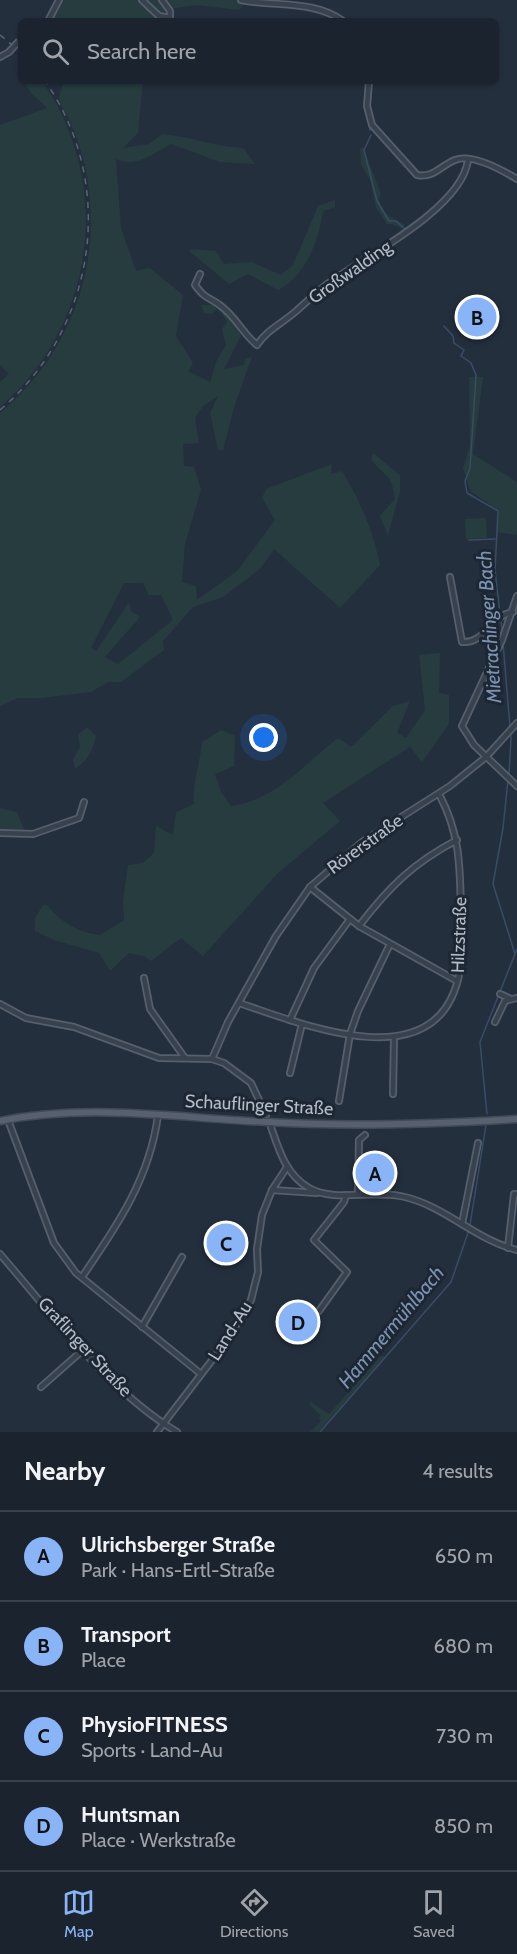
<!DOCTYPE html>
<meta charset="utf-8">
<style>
:root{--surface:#1b232e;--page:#282f3a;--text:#f1f3f6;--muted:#a0a4aa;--line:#39404a;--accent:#8ab4f8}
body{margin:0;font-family:Cabin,sans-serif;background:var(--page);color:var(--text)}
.you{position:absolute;left:264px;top:738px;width:21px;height:21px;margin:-15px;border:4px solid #fff;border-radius:50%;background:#1a73e8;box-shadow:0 0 0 9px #1a73e833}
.badge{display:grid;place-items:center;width:39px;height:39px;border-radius:50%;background:var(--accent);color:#111;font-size:20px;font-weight:700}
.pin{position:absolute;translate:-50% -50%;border:3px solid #fff;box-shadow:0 2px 6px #0006}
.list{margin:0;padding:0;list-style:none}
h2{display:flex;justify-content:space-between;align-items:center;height:78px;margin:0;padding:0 24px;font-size:26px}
h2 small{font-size:20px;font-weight:400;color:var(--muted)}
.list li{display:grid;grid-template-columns:39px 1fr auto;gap:18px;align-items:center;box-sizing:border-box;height:90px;padding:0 24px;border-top:2px solid var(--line)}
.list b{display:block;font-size:22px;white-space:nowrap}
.list p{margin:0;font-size:20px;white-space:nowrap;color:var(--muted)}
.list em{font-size:20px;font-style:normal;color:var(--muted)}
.icon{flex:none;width:33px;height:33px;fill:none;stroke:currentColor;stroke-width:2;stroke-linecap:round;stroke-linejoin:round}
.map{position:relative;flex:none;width:517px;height:1432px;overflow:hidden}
.search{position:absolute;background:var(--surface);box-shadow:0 2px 4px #0004;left:18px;right:18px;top:18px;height:66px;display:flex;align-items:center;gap:15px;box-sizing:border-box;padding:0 21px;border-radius:9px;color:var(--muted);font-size:22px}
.sheet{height:438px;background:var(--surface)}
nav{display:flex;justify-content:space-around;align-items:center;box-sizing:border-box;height:84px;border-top:2px solid var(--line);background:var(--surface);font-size:16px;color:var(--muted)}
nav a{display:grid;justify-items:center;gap:3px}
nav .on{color:var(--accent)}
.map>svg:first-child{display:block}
</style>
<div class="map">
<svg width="517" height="1432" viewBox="0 0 517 1432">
<rect width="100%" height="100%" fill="#242f3e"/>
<g fill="#263c3f" fill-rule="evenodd">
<polygon points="59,0 247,0 239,10 197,5 170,9 171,15 161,21 49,21"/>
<path d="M24,81H42C114,183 95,326 0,407V382L9,374L0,365V125L47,108L31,93Z"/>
<path d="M64,81H143L138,133L123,148L149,144L162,134C190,136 215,147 243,148L255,164L220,162L171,144C153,154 136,168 116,159L121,228L136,271L150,268L183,295L176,336L193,363L188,371L210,382L216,362L226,345L222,329L227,321L217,308L212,314L204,313L201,305H216L234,322L241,336L224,369L244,365L245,359L252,357L235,404L223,450H218L210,413L218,396L203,406L195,418L199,443L183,444L184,466L194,467L201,490L185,544L182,582L196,586L197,600L237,571L275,520L262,498L266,489L332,464L331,474L342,471C361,502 373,531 380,565L340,608L274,549L260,569L223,597L193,607L163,641L164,650L121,682H108L91,692L42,698H18L0,706V413C75,350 107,254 83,158C79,145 75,132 69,119C67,114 60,105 59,99C59,94 63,86 64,81ZM124,583H143L149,595H161L173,620L118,664L105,657L140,617L131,611L129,602L96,651L91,648Z"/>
<path d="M363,147L381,194L379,199C386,218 389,215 405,225L402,229L392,224H387L376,208L370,180L361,164L360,149Z"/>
<path d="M335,200V207L323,211C319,240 306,276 278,290L248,274L229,284L189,251L193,249L216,251L224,264L252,262L281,275L293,265L318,206Z"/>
<polygon points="469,377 483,377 473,454 517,482 517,535 497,532 499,511 470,491 463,468 470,445"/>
<path d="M373,453L400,475V492L388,535L380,516L395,499C391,470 385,479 371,459Z"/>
<polygon points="486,518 487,538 466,539 465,519"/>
<path d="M440,653L439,693L449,695V724L422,762L410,747L323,803L340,821L278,873L203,956L181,938L151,961L144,956L129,953L110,971L99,953L54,940L35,931V918L43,905H47C62,923 77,932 100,935L124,920L123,901L128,865L143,863L154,853L156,826L173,835L176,812L194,804C192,783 200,764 202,742L221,730L235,736L234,766L215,774L221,792L231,806C276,800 304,764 338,738L351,747L393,706L410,701L397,733L406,738L425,710L419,655Z"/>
<path d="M87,727L96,736C93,749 88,762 75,768L73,760L80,747L78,735Z"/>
<polygon points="0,808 17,812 25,832 0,834"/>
<polygon points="381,1356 385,1357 318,1432 310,1432 321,1421 319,1418 321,1416 309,1404 311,1402 329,1414"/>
</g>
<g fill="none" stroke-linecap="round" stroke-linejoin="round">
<g stroke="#394c67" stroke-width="1.5">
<polyline points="370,107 372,81"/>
<polyline points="368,119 370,130"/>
<polyline points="371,135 364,150 377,201 389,221 396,221 405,229"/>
<polyline points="444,326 453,336 454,343 464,350 461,356 471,363 476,375 470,468 465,481 467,493 498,511 495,570 500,614"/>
<polyline points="469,540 495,539"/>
<polyline points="501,619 502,632"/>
<polyline points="503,643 511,739 509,775"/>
<polyline points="508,780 503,828 493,884 515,954"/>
<polyline points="487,1114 480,1042 517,949"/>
<polyline points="470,1225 486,1125"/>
<polyline points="320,1432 451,1282 469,1230"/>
</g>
<g stroke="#565f6c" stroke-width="8">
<g id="minor">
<polyline points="142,0 159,16 170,18 170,11 162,0"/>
<path d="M241,0C277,7 314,0 343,21"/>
<polyline points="48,21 59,0"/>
<polyline points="0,57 9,52"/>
<path d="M369,81L367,106L372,125L417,175C434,178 440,166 455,160C472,153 502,170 517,179"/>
<path d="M200,274L195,285C207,301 208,296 221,306C236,317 243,334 257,345C267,330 281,324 295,312C307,302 317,291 330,282C367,256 462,208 468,160"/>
<path d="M450,577L462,642C485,644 491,615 513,612"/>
<polyline points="517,596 502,640 462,726 474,745 517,786"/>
<polyline points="0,833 33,834 79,818 84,802"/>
<polyline points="310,887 359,926 457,981"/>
<path d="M359,926C389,887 413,863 457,840"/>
<polyline points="144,978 150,1009 185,1058"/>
<polyline points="500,994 509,998"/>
<path d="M239,1003C297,1022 422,1075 454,992C464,968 461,940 461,915C460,870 461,835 439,794"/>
<polyline points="0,1004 26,1018 74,1027 159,1058 212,1059 224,1063 251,1083 266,1115"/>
<polyline points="290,1020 314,968 350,919"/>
<polyline points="495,1022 505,1001 517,998"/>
<polyline points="212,1059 228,1022 276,936 310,887 362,842 450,786 486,757 517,723"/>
<polyline points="290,1073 302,1024"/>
<polyline points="393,1094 394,1037"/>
<polyline points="339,1101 350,1034 358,1011 390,944"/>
<polyline points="8,1120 54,1243 76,1273 201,1374"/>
<path d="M271,1127C279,1150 286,1175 309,1188C335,1203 374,1189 405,1197C446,1207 476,1240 517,1250"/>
<polyline points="272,1190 317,1193"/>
<polyline points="358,1193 359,1140 365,1135"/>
<polyline points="462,1224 478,1143"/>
<polyline points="508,1248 514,1194 517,1194"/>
<path d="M0,1254C52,1314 108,1391 177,1432"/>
<path d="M82,1277C117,1226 150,1178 158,1115"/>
<polyline points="319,1311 347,1272 314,1240 344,1202 346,1195"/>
<polyline points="142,1327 182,1257"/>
<polyline points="41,1387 84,1349"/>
<polyline points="157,1432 226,1342 251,1300 258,1272 257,1249 262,1215 272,1190 287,1167"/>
</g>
</g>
<g stroke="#414a57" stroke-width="9">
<path id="major" d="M0,1121C88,1103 178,1118 267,1122C350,1127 434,1124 517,1119"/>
</g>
<use href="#minor" stroke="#38414e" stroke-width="4.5"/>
<use href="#major" stroke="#56606e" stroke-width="6"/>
<g stroke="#5a6575" stroke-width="1.5" stroke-dasharray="6 6" stroke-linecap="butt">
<polyline points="0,35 21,52"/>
<path d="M0,410C96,329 118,185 45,81"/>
</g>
<g stroke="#565f6c" stroke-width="8" stroke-linecap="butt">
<polyline id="minor-bridge" points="9,52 19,41"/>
</g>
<use href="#minor-bridge" stroke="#38414e" stroke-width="4.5"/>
</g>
<g text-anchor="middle" stroke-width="6" stroke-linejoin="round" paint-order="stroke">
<g font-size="18" fill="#b4bcc9" stroke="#1d2633">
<text transform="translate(350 272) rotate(-35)" y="6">Großwalding</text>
<text transform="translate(365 844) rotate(-36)" y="6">Rörerstraße</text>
<text transform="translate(459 935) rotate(-88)" y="6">Hilzstraße</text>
<text transform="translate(259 1105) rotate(3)" y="6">Schauflinger Straße</text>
<text transform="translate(230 1331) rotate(-58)" y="6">Land-Au</text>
<text transform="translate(85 1347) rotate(47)" y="6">Graflinger Straße</text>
</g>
<g font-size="20" font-style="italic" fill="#7c92b1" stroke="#1d2633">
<text transform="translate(489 627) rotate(-94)" y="7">Mietrachinger Bach</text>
<text transform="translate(391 1327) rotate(-50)" y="7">Hammermühlbach</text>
</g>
</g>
</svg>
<div class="you"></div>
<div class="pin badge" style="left:375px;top:1173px">A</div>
<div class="pin badge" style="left:477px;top:317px">B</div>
<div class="pin badge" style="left:226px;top:1243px">C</div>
<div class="pin badge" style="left:298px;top:1322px">D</div>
<div class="search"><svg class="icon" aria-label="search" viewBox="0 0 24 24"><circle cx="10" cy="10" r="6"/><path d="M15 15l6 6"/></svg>Search here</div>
</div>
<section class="sheet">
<h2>Nearby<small>4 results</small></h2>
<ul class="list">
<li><span class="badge">A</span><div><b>Ulrichsberger Straße</b><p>Park · Hans-Ertl-Straße</p></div><em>650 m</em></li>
<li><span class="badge">B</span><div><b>Transport</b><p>Place</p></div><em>680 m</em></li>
<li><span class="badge">C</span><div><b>PhysioFITNESS</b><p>Sports · Land-Au</p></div><em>730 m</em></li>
<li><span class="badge">D</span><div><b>Huntsman</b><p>Place · Werkstraße</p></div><em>850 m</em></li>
</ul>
</section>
<nav>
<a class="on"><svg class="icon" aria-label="map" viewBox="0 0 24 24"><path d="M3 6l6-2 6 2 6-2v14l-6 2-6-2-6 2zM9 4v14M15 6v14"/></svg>Map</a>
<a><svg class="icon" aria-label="directions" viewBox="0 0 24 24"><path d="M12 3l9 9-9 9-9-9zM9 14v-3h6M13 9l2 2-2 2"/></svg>Directions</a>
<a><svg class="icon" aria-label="saved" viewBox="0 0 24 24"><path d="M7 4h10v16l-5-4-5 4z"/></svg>Saved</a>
</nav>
